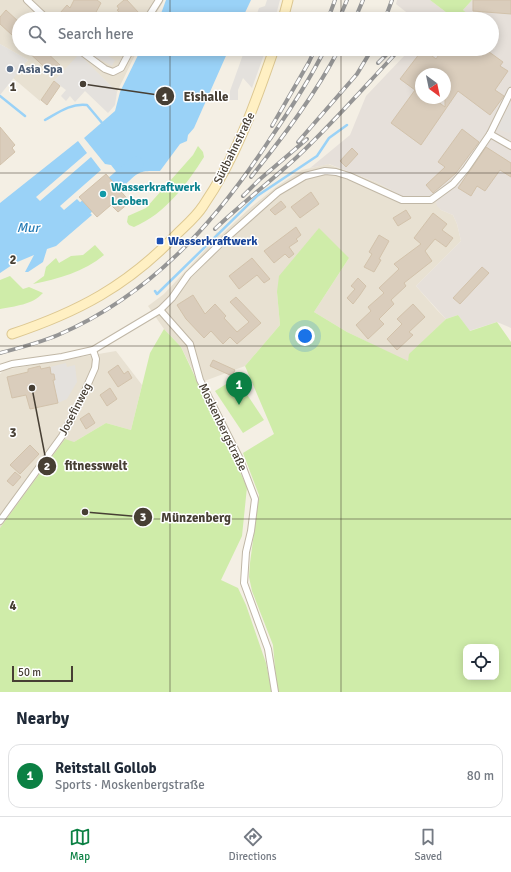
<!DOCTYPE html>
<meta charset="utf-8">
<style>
:root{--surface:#fff;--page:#f2f2f3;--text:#1f2937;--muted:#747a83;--line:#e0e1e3;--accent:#0b8043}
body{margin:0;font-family:Signika,sans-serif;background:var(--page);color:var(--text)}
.controls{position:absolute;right:12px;bottom:12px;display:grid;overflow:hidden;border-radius:8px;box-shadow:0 2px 10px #0003}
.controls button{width:36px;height:36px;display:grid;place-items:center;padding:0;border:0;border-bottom:1px solid var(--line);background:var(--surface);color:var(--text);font:20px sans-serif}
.compass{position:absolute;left:415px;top:68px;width:36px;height:36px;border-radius:50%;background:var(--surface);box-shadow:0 2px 10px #0003;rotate:147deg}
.scale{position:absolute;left:12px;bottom:10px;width:61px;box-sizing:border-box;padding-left:4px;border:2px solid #473f34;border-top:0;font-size:11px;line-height:14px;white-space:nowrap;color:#473f34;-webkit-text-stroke:3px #fff;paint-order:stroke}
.you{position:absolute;left:305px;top:336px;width:14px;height:14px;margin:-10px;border:3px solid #fff;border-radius:50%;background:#1a73e8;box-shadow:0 0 0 6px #1a73e833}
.badge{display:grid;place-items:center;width:26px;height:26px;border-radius:50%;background:var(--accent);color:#fff;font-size:13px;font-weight:700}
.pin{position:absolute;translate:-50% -33px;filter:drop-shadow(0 1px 2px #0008)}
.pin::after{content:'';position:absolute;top:21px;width:14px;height:12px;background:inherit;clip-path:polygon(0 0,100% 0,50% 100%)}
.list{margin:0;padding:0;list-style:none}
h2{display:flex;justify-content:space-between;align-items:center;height:52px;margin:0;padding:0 16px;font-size:17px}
h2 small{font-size:13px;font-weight:400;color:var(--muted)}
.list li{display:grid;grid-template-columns:26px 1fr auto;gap:12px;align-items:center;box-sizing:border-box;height:64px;margin:0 8px 8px;padding:0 8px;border:1px solid var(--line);border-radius:12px}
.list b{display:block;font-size:15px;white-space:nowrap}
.list p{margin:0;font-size:13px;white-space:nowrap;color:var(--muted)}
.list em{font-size:13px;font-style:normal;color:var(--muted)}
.icon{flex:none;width:22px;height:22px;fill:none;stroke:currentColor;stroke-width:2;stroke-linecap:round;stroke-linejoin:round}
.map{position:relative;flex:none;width:511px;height:692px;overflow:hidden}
.search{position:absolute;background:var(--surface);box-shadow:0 2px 10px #0003;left:12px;right:12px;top:12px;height:44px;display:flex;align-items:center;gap:10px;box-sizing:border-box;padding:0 14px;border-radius:22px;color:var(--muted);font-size:15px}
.sheet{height:124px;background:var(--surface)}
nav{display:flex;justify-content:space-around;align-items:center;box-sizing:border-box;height:56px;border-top:1px solid var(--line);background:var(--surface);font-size:11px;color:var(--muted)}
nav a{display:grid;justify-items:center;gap:2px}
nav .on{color:var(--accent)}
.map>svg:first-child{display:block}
</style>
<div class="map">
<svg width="511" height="692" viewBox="0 0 511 692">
<rect width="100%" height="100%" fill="#f4efe4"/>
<g fill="#e8e1d2">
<polygon points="0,0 164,0 153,19 19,19 19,49 138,49 117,92 79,55 54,81 40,101 13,78 28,60 0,44"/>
<polygon points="328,164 376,182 402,196 430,196 436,202 441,210 453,215 457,224 461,241 416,286 437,310 446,319 410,354 408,362 347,332 314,312 349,258 277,292 280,325 245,366 199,383 181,347 164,329 148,306 164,294 205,250 217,232 221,235 250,208 276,187 302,170"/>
<polygon points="116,351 142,385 131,430 106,423 74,442 0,528 0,374 4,370"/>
</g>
<g fill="#e6e0da" fill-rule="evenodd">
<polygon points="397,0 430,0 455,19 415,19 396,4"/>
<path d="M472,0H511V328L497,322L469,331L458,315L446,319L416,286L461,241L457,224L453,215L441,210L437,206L436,202L430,196H402L376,182L329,164L310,168L350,135L366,96L405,55L408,49H492V47L495,49L492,40V19H474L463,10ZM421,74H445V98H421Z"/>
</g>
<g fill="#cfeca9" fill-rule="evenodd">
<polygon points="430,0 472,0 463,10 474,19 455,19"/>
<path d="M198,146L203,152L204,157C187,184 165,214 134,227L129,225L127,222L128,216L146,208L193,155Z"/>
<path d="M319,228L349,258L314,312L347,332L408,361L409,354L446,319L458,315L470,331L497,322L511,342V692H277L273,645L252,591L249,577L250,563L259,495L243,453L274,434L245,366L280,325L277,292L279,276ZM466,647H496V677H466Z"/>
<path d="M95,245L104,255C84,272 58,279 33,284L44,276L46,267L56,258L59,263L71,256L83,255Z"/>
<path d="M10,276L23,289L29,287L43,293C32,305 15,306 0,309V280Z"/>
<polygon points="164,329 181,347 247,487 242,536 221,580 238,588 246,605 266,663 272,692 0,692 0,528 65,439 74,442 106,423 131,430 150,353"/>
<polygon points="236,378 264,420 243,433 215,391"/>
</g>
<g fill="#e4e1dd">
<polygon points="267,0 280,0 275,19 255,19 259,8 265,6"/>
<polygon points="0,44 28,60 0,95"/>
<polygon points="91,49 96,49 115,60 112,66 89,53"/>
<polygon points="245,49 266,49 252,88 243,78 238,90 238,100 230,100 230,91"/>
<polygon points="79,54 117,92 115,105 108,113 85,91 75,102 70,96 66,101 61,96 66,90 54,81"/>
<polygon points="511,103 511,131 509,133 497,129"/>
<polygon points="66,363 67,367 75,365 77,382 67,399 58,403 53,380 55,380 54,374 51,374 50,367"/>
</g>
<g fill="#9ad2f7">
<polygon points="166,0 251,0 242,19 159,19"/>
<path d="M141,49H229L194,128L188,135L187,141L180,144L160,171C141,171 140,170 126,184L111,165L105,164L84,138L115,111L120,92Z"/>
<polygon points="78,141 87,153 36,197 40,201 91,157 101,170 60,206 64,210 77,199 92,215 56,246 47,249 43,262 28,272 25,272 34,255 15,263 0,273 0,203"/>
</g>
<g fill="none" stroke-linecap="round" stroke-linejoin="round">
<g stroke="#9ad2f7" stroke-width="2.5">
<polyline points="0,96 25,116"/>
<path d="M45,120C59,112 71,103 87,105L103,124"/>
<polyline points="155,291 157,294 257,196 317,156 329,138 347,125"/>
</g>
<polyline stroke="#9ad2f7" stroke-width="15" points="71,220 136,164"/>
</g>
<g fill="#dacdbc" stroke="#d2c2ab" fill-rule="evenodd">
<polygon points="74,0 97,0 101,3 95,14 104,19 67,19 60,13 67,5 70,8"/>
<polygon points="124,0 127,0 139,13 133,19 125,19 117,10 119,9 117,6"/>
<polygon points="473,0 511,0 511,14 473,11"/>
<polygon points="6,10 19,22 19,27 12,35 0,24 0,17"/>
<polygon points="25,49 43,49 60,65 52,74"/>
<path d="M423,49L436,59L443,49H485L503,62L500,66L508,71L495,90L504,96L490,115L458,91L421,145L391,123L415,90L400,79ZM421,74H445V107L433,98H421Z"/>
<polygon points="54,81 60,86 47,105 41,100"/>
<polygon points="0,127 15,145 12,148 15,152 0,165"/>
<polygon points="462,129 479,142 456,173 433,193 426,185 445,167 438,162"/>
<polygon points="486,147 511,163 511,177 500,170 485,191 477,186 471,196 458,188"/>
<polygon points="352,148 358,154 346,167 340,161"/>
<polygon points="106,174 130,202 118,212 111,205 97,217 79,197"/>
<polygon points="311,192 319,204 300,218 291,207"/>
<polygon points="281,201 286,207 275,215 270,210"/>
<polygon points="406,210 411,218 398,226 393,218"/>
<polygon points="433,213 447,224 442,230 453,238 446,247 435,239 425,251 432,261 404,283 406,286 391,300 394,304 379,319 384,324 368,339 356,325 371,311 368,307 384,293 379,288 399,269 394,264 421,244 414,238"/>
<polygon points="296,227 301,235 296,239 298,241 289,247 294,254 289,258 285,254 274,263 264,251"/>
<polygon points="379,235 389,241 379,259 381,260 374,272 364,267 372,254 369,252"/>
<polygon points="252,258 270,279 264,283 257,275 239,289 229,276"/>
<polygon points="482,267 489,273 460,304 453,298"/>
<polygon points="358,278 366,286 360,295 353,304 347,298 355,289 351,286"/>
<polygon points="193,295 205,314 215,304 226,316 224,318 237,332 249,322 230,302 236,297 261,323 237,344 230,337 223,344 211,331 204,338 186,319 177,305"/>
<polygon points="413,304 425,317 409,332 413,335 397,350 387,339 402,324 397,319"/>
<polygon points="213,360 235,370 232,376 210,366"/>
<polygon points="118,365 124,374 128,371 132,378 118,387 108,372"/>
<polygon points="40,366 41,369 50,367 51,374 54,374 55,380 53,380 58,403 30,409 26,395 12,398 7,377 28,372 28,369"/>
<polygon points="110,388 117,399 107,406 100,395"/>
<polygon points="89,413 95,423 86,429 80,419"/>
<polygon points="30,445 39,454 20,474 10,465"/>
<polygon points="15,472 21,477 13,486 7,481"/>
</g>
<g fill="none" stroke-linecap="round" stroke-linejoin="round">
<g stroke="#c0b7a6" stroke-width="8">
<g id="minor">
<polyline points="27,0 47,19"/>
<polyline points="147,19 159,0"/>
<polyline points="78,49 105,69 113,72 121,68 131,49"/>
<polyline points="490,134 511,146"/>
<polyline points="160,310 190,344 200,380 239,457 255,499 251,531 246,552 244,583 268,649 275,692"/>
<polyline points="0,368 12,364 62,357 93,350 160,310 172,298 188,275 224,240 278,192 305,176 325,171 336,172 349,176 402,200 431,200 453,184 466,169 490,134 511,91"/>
<polyline points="0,521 62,436 80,402 95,368 96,359 93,350"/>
</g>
</g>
<g stroke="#dcc791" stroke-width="11">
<g id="secondary">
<polyline points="283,19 288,0"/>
<path d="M12,334C78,312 127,286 176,235C185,226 196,217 203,206C236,158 255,104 274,49"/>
</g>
</g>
<use href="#minor" stroke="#fff" stroke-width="6"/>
<use href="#secondary" stroke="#fff0c3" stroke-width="9"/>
<g stroke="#959595" stroke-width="4">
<g id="rail">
<polyline points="328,19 335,0"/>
<polyline points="339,19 347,0"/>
<polyline points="355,19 363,0"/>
<polyline points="385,19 392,0"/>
<polyline points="378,63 392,49"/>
<polyline points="272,126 309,62 315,49"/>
<polyline points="298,142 357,74 372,49"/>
<path d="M251,177C283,137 315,95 339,49"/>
<polyline points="243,196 259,180 307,139"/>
<path d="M215,229C241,204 270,182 297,157C333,123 366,85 400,49"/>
<path d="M0,353C19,348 39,343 58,335C151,295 216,222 270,139C290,110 309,81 325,49"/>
</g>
</g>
<use href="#rail" stroke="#fff" stroke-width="2.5" stroke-dasharray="8" stroke-linecap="butt"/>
</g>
<path fill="none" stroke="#473f34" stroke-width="1" stroke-opacity="0.55" d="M170,0V19M341,0V19M170,49V692M341,49V692M0,173H511M0,346H511M0,519H511"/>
<circle fill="#5c6f8a" stroke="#fff" stroke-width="1.5" cx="10" cy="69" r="4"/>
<circle fill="#0f9aa8" stroke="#fff" stroke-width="1.5" cx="103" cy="194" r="4"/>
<rect fill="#1a4fb4" stroke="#fff" stroke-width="1.5" x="156" y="237" width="8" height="8" rx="2"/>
<g text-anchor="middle" stroke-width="3" stroke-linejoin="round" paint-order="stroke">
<g font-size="12" font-weight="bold" fill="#4e5e75" stroke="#fff" text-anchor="start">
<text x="18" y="73">Asia Spa</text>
</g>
<g font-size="12" fill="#473f34" stroke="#fff">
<text transform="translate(234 148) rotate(-64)" y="4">Südbahnstraße</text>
<text transform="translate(75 409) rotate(-63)" y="4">Josefinweg</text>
<text transform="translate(223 427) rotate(64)" y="4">Moskenbergstraße</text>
</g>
<g font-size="12" font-weight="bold" fill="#0d838f" stroke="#fff" text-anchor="start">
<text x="111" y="191">Wasserkraftwerk<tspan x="111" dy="14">Leoben</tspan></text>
</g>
<g font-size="12" font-weight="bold" fill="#164399" stroke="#fff" text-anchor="start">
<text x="168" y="245">Wasserkraftwerk</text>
</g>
<g font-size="13" font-style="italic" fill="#2279b4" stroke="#fff">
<text x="28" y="232">Mur</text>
</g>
</g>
<g font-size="13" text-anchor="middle" font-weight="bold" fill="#473f34" stroke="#fff" stroke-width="3" stroke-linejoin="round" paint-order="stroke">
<text x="13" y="91">1</text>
<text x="13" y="264">2</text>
<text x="13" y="437">3</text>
<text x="13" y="610">4</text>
</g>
<path fill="none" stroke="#473f34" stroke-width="1.5" d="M83 84L165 96M32 388L47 466M85 512L143 517"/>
<g fill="#473f34" stroke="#fff" stroke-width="1.5">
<circle cx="83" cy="84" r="4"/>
<circle cx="32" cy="388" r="4"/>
<circle cx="85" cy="512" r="4"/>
<circle cx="165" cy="96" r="10"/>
<circle cx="47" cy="466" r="10"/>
<circle cx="143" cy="517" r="10"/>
</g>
<g font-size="12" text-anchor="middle" font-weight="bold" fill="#fff">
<text x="165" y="101">1</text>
<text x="47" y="470">2</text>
<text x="143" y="521">3</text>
</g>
<g font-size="13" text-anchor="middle" font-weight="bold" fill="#473f34" stroke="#fff" stroke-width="3" stroke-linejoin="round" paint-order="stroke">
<text x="206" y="101">Eishalle</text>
<text x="96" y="470">fitnesswelt</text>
<text x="196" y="522">Münzenberg</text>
</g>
</svg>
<div class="controls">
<button><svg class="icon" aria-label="locate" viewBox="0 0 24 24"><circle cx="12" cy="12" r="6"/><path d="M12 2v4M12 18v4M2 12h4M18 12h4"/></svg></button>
</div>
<svg class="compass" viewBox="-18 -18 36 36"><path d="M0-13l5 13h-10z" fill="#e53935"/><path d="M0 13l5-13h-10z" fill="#747a83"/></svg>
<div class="scale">50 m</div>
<div class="you"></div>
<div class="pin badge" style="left:239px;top:405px">1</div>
<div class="search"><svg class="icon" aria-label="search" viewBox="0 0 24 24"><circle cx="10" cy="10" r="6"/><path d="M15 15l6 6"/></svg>Search here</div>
</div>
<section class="sheet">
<h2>Nearby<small></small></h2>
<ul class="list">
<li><span class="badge">1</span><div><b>Reitstall Gollob</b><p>Sports · Moskenbergstraße</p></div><em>80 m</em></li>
</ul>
</section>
<nav>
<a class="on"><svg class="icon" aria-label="map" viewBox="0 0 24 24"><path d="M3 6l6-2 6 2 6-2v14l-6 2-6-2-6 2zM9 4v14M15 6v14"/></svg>Map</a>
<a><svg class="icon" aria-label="directions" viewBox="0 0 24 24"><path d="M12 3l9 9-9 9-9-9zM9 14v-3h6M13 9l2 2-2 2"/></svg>Directions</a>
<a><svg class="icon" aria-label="saved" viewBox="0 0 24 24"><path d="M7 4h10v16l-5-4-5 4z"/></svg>Saved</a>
</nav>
